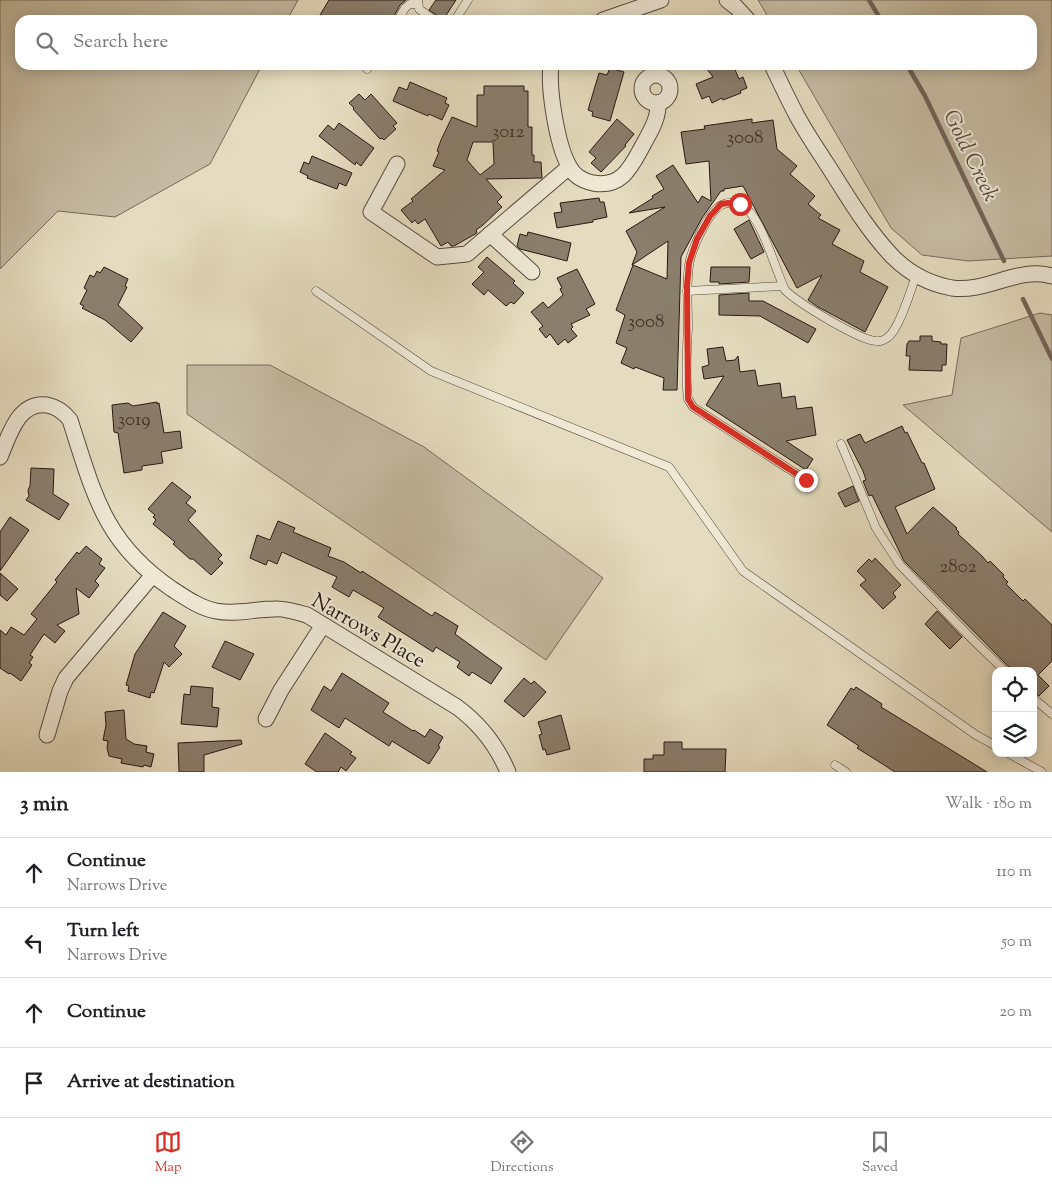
<!DOCTYPE html>
<meta charset="utf-8">
<style>
:root{--surface:#fff;--page:#f6f6f6;--text:#202124;--muted:#757577;--line:#e0e0e0;--accent:#d93025}
body{margin:0;font-family:"Sorts Mill Goudy",serif;background:var(--page);color:var(--text)}
.controls{position:absolute;right:15px;bottom:15px;display:grid;overflow:hidden;border-radius:10px;box-shadow:0 2px 12px #0003}
.controls button{width:45px;height:45px;display:grid;place-items:center;padding:0;border:0;border-bottom:1px solid var(--line);background:var(--surface);color:var(--text);font:25px sans-serif}
.stop{position:absolute;width:15px;height:15px;margin:-11px;border:4px solid #d93025;border-radius:50%;background:#fff}
.stop.end{background:#d93025;border-color:#fff;box-shadow:0 1px 5px #0008}
.list{margin:0;padding:0;list-style:none}
h2{display:flex;justify-content:space-between;align-items:center;height:65px;margin:0;padding:0 20px;font-size:21px}
h2 small{font-size:16px;font-weight:400;color:var(--muted)}
.list li{display:grid;grid-template-columns:32px 1fr auto;gap:15px;align-items:center;box-sizing:border-box;height:70px;padding:0 20px;border-top:1px solid var(--line)}
.list b{display:block;font-size:19px;white-space:nowrap}
.list p{margin:0;font-size:16px;white-space:nowrap;color:var(--muted)}
.list em{font-size:16px;font-style:normal;color:var(--muted)}
.icon{flex:none;width:28px;height:28px;fill:none;stroke:currentColor;stroke-width:2;stroke-linecap:round;stroke-linejoin:round}
.map{position:relative;flex:none;width:1052px;height:772px;overflow:hidden}
.search{position:absolute;background:var(--surface);box-shadow:0 2px 12px #0003;left:15px;right:15px;top:15px;height:55px;display:flex;align-items:center;gap:12px;box-sizing:border-box;padding:0 18px;border-radius:15px;color:var(--muted);font-size:19px}
.sheet{height:345px;background:var(--surface)}
nav{display:flex;justify-content:space-around;align-items:center;box-sizing:border-box;height:70px;border-top:1px solid var(--line);background:var(--surface);font-size:14px;color:var(--muted)}
nav a{display:grid;justify-items:center;gap:2px}
nav .on{color:var(--accent)}
.map>svg:first-child{display:block}
</style>
<div class="map">
<svg width="1052" height="772" viewBox="0 0 1052 772">
<rect width="100%" height="100%" fill="#e5dcbf"/>
<filter id="stains"><feTurbulence type="fractalNoise" baseFrequency=".004" numOctaves="4"/><feColorMatrix values="0 0 0 0 .2 0 0 0 0 .09 0 0 0 0 .02 0 0 0 .5 -.17"/></filter>
<radialGradient id="worn" r=".72"><stop offset=".6" stop-color="#630" stop-opacity="0"/><stop offset="1" stop-color="#630" stop-opacity=".3"/></radialGradient>
<g fill="#c5bba2" stroke="#766a5a">
<polygon points="0,0 298,0 287,20 20,20 20,65 262,65 210,164 115,217 58,211 0,269"/>
<polygon points="758,0 1052,0 1052,256 968,261 922,255 891,228 796,65 1032,65 1032,20 770,20"/>
<polygon points="1040,313 1052,315 1052,532 903,405 952,395 961,338"/>
<polygon points="187,365 270,365 424,447 603,578 546,660 187,414"/>
</g>
<g fill="none" stroke-linecap="round" stroke-linejoin="round">
<g stroke="#736556" stroke-width="4.5">
<polyline points="869,0 881,20"/>
<polyline points="907,65 925,96 1004,261"/>
<polyline points="1023,299 1052,359"/>
</g>
</g>
<g fill="#8a7e6c" stroke="#281812" fill-rule="evenodd">
<polygon points="329,0 406,0 400,5 392,20 317,20"/>
<polygon points="436,0 456,0 443,20 440,20 438,16 429,10"/>
<polygon points="704,65 733,65 739,79 743,77 747,88 740,91 741,93 723,100 722,98 712,103 709,96 702,99 696,84 713,77"/>
<polygon points="610,68 624,72 610,121 592,116 593,112 588,110 599,73 607,75"/>
<polygon points="410,82 447,98 445,103 449,105 442,120 429,114 428,116 393,101 399,87 407,90"/>
<path d="M484,86H524V91H528V127H532V155H534V162H541L542,178L486,179L502,197L497,202L502,207L483,225L476,230L477,233L454,246H451L448,242L441,246L425,219L418,224L415,220L412,223L401,210L413,201L411,199L445,170L433,166L439,152L437,151L441,140L452,117L477,127V95H484ZM473,142H493L494,164L480,175L467,160Z"/>
<polygon points="359,94 365,100 371,94 397,123 393,126 396,129 384,140 382,138 380,139 353,109 354,108 349,103"/>
<polygon points="617,119 634,134 625,145 626,146 601,172 591,163 596,158 589,152"/>
<polygon points="752,119 752,123 773,120 777,149 797,166 790,174 815,196 808,204 821,215 818,218 840,230 832,244 864,261 860,272 888,287 865,332 818,307 808,300 822,275 797,288 743,186 724,189 724,191 721,191 702,218 681,257 677,390 663,390 664,378 635,367 634,369 621,363 627,348 616,343 625,315 616,310 633,265 667,279 668,241 632,265 637,252 626,231 665,207 629,213 653,198 652,196 664,189 656,176 673,165 698,203 702,196 711,201 709,161 686,164 681,132 705,129 704,126"/>
<polygon points="339,123 374,148 361,166 356,162 355,165 319,136 328,125 334,130"/>
<polygon points="312,156 352,173 346,186 339,183 337,189 307,178 308,176 300,172 304,162 309,164"/>
<polygon points="599,198 600,202 604,202 607,217 593,220 593,222 557,228 554,213 562,212 560,203"/>
<polygon points="749,220 764,252 751,259 734,229"/>
<polygon points="528,232 571,243 567,261 520,249 517,246 520,234 527,236"/>
<polygon points="487,257 515,281 513,283 524,293 514,304 511,302 506,306 488,290 484,295 472,284 484,272 478,267"/>
<polygon points="104,267 128,279 125,286 127,287 118,305 143,328 131,342 105,320 82,308 84,306 80,304 87,290 84,288 90,275 94,277 97,271 100,273"/>
<polygon points="711,267 750,267 749,282 719,284 719,282 710,282"/>
<polygon points="577,269 595,304 586,309 590,315 571,324 573,327 571,329 577,336 568,343 565,339 558,345 550,334 546,338 539,329 543,326 531,312 543,302 548,308 563,295 560,289 562,288 557,278"/>
<polygon points="749,293 749,301 763,301 816,329 808,343 760,316 719,315 719,295"/>
<polygon points="920,336 932,336 932,341 941,342 941,344 947,344 946,365 942,365 942,371 909,370 910,356 906,356 907,344 909,341 920,341"/>
<polygon points="723,347 726,361 735,360 738,356 740,372 755,370 758,386 780,383 782,398 795,396 797,409 812,407 816,435 786,441 813,459 806,470 706,405 724,376 704,379 702,367 709,365 707,349"/>
<polygon points="157,402 157,404 159,403 164,433 180,431 182,448 161,452 163,463 142,466 142,470 124,473 118,433 114,432 112,405 128,403 133,406"/>
<polygon points="902,426 905,433 907,432 922,463 924,463 935,489 895,507 907,534 933,507 957,528 956,529 959,532 958,534 982,556 988,563 990,561 1004,575 1003,577 1008,582 1006,584 1023,601 1025,599 1052,625 1052,661 1038,675 1049,686 1039,696 1033,691 1033,671 1013,671 904,561 872,495 869,496 863,481 866,480 863,471 847,440 860,434 865,443"/>
<polygon points="31,468 54,469 53,494 69,504 59,520 26,500 29,496 28,490 30,486"/>
<polygon points="172,482 191,497 186,503 196,511 188,520 222,555 218,559 223,563 211,575 193,559 190,559 173,544 175,542 153,524 156,520 153,517 155,515 148,509"/>
<polygon points="853,486 859,501 845,507 838,493"/>
<polygon points="10,517 29,530 0,571 0,532"/>
<polygon points="278,521 295,528 293,532 331,548 328,556 344,562 361,573 362,571 432,616 435,612 458,626 455,634 502,668 491,684 472,672 469,676 457,667 460,662 436,647 433,652 378,617 384,608 353,590 349,597 332,587 337,577 282,552 277,564 268,560 266,565 250,558 257,535 270,540"/>
<polygon points="86,546 102,559 99,564 105,568 95,581 99,585 89,598 76,588 79,614 57,625 65,631 55,643 44,634 30,655 33,657 29,663 32,665 21,681 10,673 9,674 0,668 0,630 6,635 11,627 24,635 37,619 31,614 57,582 55,580 77,552 79,554"/>
<polygon points="875,558 901,585 893,593 896,597 883,609 860,585 866,580 857,571 869,559 872,562"/>
<polygon points="0,573 18,589 7,601 0,595"/>
<polygon points="937,611 962,637 950,649 925,624"/>
<polygon points="163,612 186,626 174,646 182,654 169,667 164,662 154,693 151,692 150,698 128,691 129,686 126,685 135,654"/>
<polygon points="225,641 254,654 240,680 212,667"/>
<polygon points="342,673 389,703 383,712 413,731 414,730 425,737 430,729 443,737 438,746 440,747 429,764 392,741 389,746 345,718 339,728 311,710 324,686 331,691"/>
<polygon points="524,678 531,684 534,681 546,692 524,717 504,701"/>
<polygon points="191,686 213,688 212,707 219,708 217,727 181,724 184,694 190,695"/>
<polygon points="856,687 882,704 881,707 987,772 895,772 881,763 857,748 859,746 827,725 851,688 854,690"/>
<polygon points="124,710 126,739 134,744 147,746 146,752 154,754 151,767 144,765 143,767 121,763 122,759 109,756 107,748 108,741 103,740 106,725 105,712"/>
<polygon points="561,715 570,749 547,755 545,749 543,750 539,735 542,734 538,722"/>
<polygon points="325,733 352,752 350,754 356,758 346,771 341,767 338,772 317,772 305,764"/>
<polygon points="241,740 242,744 204,755 204,772 179,772 178,743"/>
<polygon points="664,742 682,742 682,749 726,749 725,772 644,772 644,759 653,759 653,755 664,755"/>
</g>
<g fill="none" stroke-linecap="round" stroke-linejoin="round">
<g stroke="#57493d" stroke-width="9">
<g id="lane">
<polyline points="418,0 419,9 434,20"/>
<polyline points="398,20 405,8 410,4 417,4"/>
<polyline points="455,20 468,0"/>
<polyline points="367,69 370,65"/>
<polyline points="316,291 431,371 669,467 743,571 976,735 996,746"/>
<polyline points="687,291 783,286"/>
<polyline points="841,444 876,528 900,565 972,639 1005,671"/>
<path d="M806,480L693,407L688,399C685,376 687,350 688,326C688,306 686,286 689,265C691,251 709,208 724,204C732,201 743,204 748,210C764,227 775,268 785,290C798,303 859,340 876,341C880,342 884,340 887,338C899,330 911,290 916,275"/>
<polyline points="1033,698 1052,714"/>
<polyline points="1008,753 1042,772"/>
<polyline points="835,765 846,772"/>
</g>
</g>
<g stroke="#57493d" stroke-width="17">
<g id="street">
<polyline points="727,0 736,7 748,20"/>
<polyline points="603,20 661,0"/>
<path d="M551,65C548,89 557,145 569,166C574,176 583,181 593,183C622,188 631,167 643,145C650,132 659,118 658,103"/>
<path d="M772,65C780,82 788,99 797,116C809,138 824,159 837,180C854,207 871,234 893,257C909,273 930,284 952,288C987,293 1018,266 1052,276"/>
<circle cx="656" cy="89" r="14"/>
<polyline points="397,164 371,212 437,257 467,254 569,167"/>
<polyline points="490,234 532,272"/>
<path d="M0,457C9,436 18,401 47,405C57,407 64,412 70,420C94,494 104,543 172,589C186,598 200,608 216,611C235,615 255,609 274,609C284,608 297,612 307,615L457,707C480,724 497,746 508,772"/>
<polyline points="266,719 281,690 323,625"/>
<polyline points="47,735 60,691 66,678 152,576"/>
</g>
</g>
<use href="#lane" stroke="#eee8d5" stroke-width="8"/>
<use href="#street" stroke="#eee8d5" stroke-width="15"/>
</g>
<g fill="none" stroke-linecap="round" stroke-linejoin="round">
<polyline stroke="#d93025" stroke-width="6" points="740,204 728,203 721,204 710,216 697,239 689,263 687,286 688,399 693,407 806,480"/>
</g>
<g text-anchor="middle" stroke-width="4" stroke-linejoin="round" paint-order="stroke">
<g font-size="19" fill="#403228">
<text x="508" y="137">3012</text>
<text x="745" y="143">3008</text>
<text x="646" y="327">3008</text>
<text x="134" y="425">3019</text>
<text x="958" y="572">2802</text>
</g>
<g font-size="21" fill="#281812" stroke="#eee8d5">
<text transform="translate(369 630) rotate(30)" y="7">Narrows Place</text>
</g>
<g font-size="22" font-style="italic" fill="#5a4c40" stroke="#eee8d5">
<text transform="translate(972 155) rotate(64)" y="8">Gold Creek</text>
</g>
</g>
<rect width="100%" height="100%" filter="url(#stains)"/>
<rect width="100%" height="100%" fill="url(#worn)"/>
</svg>
<div class="controls">
<button><svg class="icon" aria-label="locate" viewBox="0 0 24 24"><circle cx="12" cy="12" r="6"/><path d="M12 2v4M12 18v4M2 12h4M18 12h4"/></svg></button>
<button><svg class="icon" aria-label="layers" viewBox="0 0 24 24"><path d="M12 4l9 5-9 5-9-5zM3 14l9 5 9-5"/></svg></button>
</div>
<div class="stop" style="left:740px;top:204px"></div>
<div class="stop end" style="left:806px;top:480px"></div>
<div class="search"><svg class="icon" aria-label="search" viewBox="0 0 24 24"><circle cx="10" cy="10" r="6"/><path d="M15 15l6 6"/></svg>Search here</div>
</div>
<section class="sheet">
<h2>3 min<small>Walk · 180 m</small></h2>
<ul class="list">
<li><svg class="icon" aria-label="ahead" viewBox="0 0 24 24"><path d="M12 20V5M6 11l6-6 6 6"/></svg><div><b>Continue</b><p>Narrows Drive</p></div><em>110 m</em></li>
<li><svg class="icon" aria-label="left" viewBox="0 0 24 24"><path d="M17 20v-9H6M10 6l-5 5 5 5"/></svg><div><b>Turn left</b><p>Narrows Drive</p></div><em>50 m</em></li>
<li><svg class="icon" aria-label="ahead" viewBox="0 0 24 24"><path d="M12 20V5M6 11l6-6 6 6"/></svg><div><b>Continue</b></div><em>20 m</em></li>
<li><svg class="icon" aria-label="arrive" viewBox="0 0 24 24"><path d="M6 21V4h12l-3 4 3 4H6"/></svg><div><b>Arrive at destination</b></div></li>
</ul>
</section>
<nav>
<a class="on"><svg class="icon" aria-label="map" viewBox="0 0 24 24"><path d="M3 6l6-2 6 2 6-2v14l-6 2-6-2-6 2zM9 4v14M15 6v14"/></svg>Map</a>
<a><svg class="icon" aria-label="directions" viewBox="0 0 24 24"><path d="M12 3l9 9-9 9-9-9zM9 14v-3h6M13 9l2 2-2 2"/></svg>Directions</a>
<a><svg class="icon" aria-label="saved" viewBox="0 0 24 24"><path d="M7 4h10v16l-5-4-5 4z"/></svg>Saved</a>
</nav>
